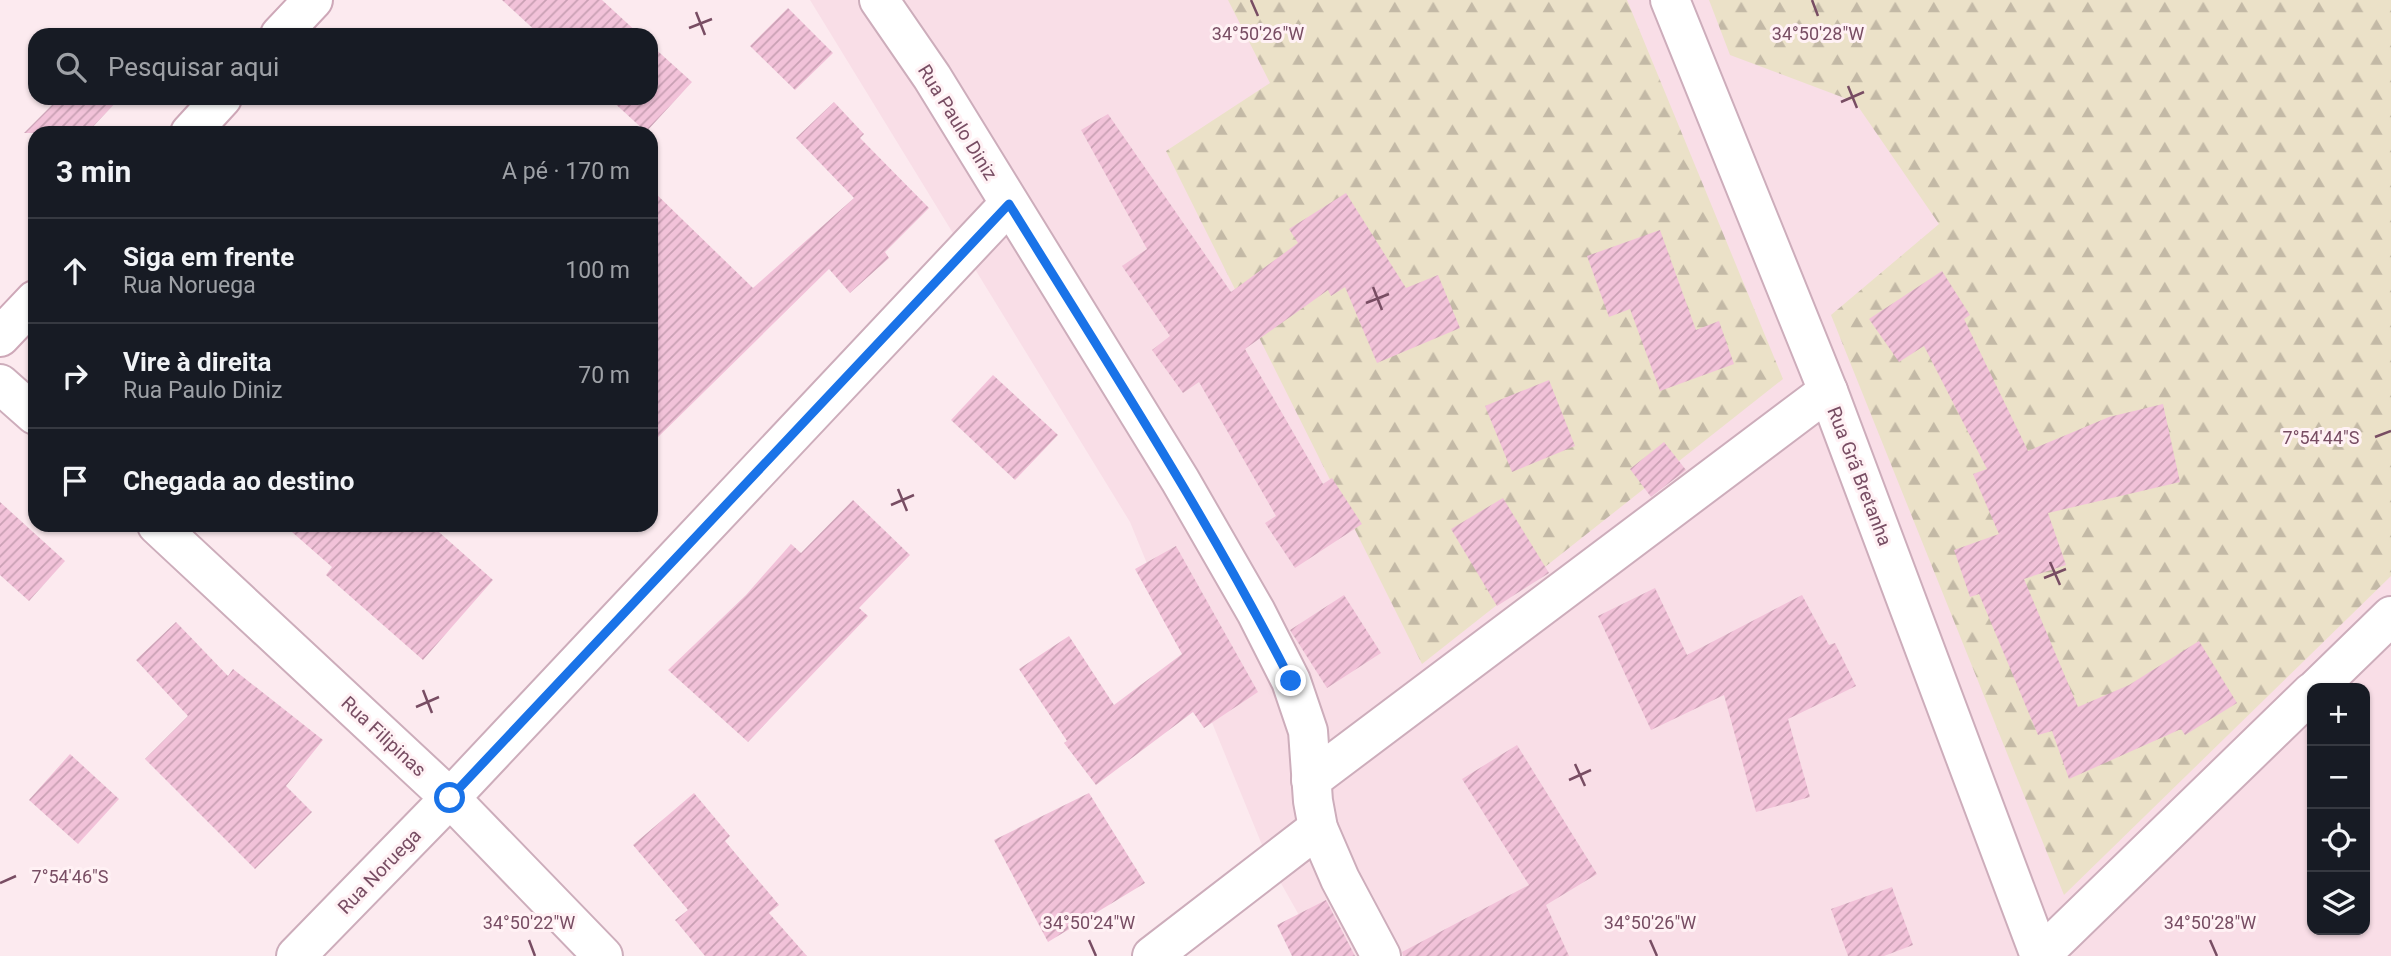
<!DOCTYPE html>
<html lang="pt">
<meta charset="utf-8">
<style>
:root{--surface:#171b24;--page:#242831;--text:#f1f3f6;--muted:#9ea1a6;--line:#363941}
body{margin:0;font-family:Roboto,sans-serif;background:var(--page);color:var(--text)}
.controls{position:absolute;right:21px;bottom:21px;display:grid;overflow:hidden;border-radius:14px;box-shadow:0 2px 5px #0004}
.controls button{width:63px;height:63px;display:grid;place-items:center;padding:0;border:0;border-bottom:2px solid var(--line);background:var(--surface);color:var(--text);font:35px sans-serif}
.stop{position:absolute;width:21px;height:21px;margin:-16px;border:5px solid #1a73e8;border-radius:50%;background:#fff}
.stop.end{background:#1a73e8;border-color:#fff;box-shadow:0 2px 7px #0008}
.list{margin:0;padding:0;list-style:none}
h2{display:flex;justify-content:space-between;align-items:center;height:91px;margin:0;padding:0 28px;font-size:30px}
h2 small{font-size:23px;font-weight:400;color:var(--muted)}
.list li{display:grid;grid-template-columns:46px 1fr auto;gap:21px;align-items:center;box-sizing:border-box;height:105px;padding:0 28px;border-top:2px solid var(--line)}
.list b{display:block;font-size:26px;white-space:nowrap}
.list p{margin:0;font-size:23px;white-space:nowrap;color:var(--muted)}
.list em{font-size:23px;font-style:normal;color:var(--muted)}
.icon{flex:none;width:38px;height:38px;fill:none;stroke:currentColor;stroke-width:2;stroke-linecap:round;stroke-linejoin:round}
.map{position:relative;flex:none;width:2391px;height:956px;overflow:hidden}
.search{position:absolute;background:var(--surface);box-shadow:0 2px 5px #0004;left:28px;top:28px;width:630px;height:77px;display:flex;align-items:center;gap:18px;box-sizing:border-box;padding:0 24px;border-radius:21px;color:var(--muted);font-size:26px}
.panel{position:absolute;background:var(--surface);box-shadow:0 2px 5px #0004;left:28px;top:126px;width:630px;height:406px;border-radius:21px}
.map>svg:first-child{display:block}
</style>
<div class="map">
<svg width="2391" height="956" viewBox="0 0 2391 956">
<defs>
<pattern id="forest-firs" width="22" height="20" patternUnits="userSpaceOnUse" patternTransform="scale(1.75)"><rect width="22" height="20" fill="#ebe1c8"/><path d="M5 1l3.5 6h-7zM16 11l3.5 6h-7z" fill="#c3b9a6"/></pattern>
<pattern id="building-hatch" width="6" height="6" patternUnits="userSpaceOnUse" patternTransform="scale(1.75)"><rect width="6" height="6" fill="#f2c2d9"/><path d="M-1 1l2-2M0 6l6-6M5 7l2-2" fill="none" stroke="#c9a0b4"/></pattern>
</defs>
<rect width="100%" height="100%" fill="#fceaef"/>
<path fill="#f9dee7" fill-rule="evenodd" d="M810,0H2391V956H1322L1269,862L1130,522ZM2312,688H2365V930H2312Z"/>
<g fill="url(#forest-firs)">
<polygon points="1228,0 1627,0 1783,379 1422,664 1166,151 1270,83"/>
<polygon points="1709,0 2391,0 2391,576 2064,895 1831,315 1939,224 1855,102 1730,55"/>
</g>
<g fill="url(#building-hatch)">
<polygon points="502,0 602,0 640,35 540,35"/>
<polygon points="788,8 833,53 795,90 750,46"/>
<polygon points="651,45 692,82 646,132 609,98 651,98"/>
<polygon points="59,98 120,98 87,133 24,133"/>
<polygon points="834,102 864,134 860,138 929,208 885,252 889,258 850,293 829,269 651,444 651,189 753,288 854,198 796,138"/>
<polygon points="1108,114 1231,292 1298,243 1289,229 1346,193 1406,288 1438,275 1460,328 1377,363 1345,287 1331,296 1328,290 1245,349 1323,484 1332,478 1362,524 1295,568 1265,523 1276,516 1199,382 1183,393 1152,350 1170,336 1122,266 1147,249 1081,130"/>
<polygon points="1660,230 1696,330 1719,321 1734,364 1660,391 1630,309 1609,317 1587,256"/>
<polygon points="1942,271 1970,315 1964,319 2028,451 2109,417 2163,404 2180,482 2048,513 2066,565 2024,579 2078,707 2129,685 2199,641 2237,703 2185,735 2181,729 2069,779 2052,731 2038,735 1979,594 1970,597 1954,550 1999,534 1973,474 1987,469 1924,346 1899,362 1869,319"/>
<polygon points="993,375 1058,435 1015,480 951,420"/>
<polygon points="1549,380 1575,446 1512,472 1485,406"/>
<polygon points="1664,442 1686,470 1651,497 1630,469"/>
<polygon points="1503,498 1549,573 1497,606 1451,529"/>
<polygon points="853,500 910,555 859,608 868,616 748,742 668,670 746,595 791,544 801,553"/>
<polygon points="0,502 65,561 29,601 0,575"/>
<polygon points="284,525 431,525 493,580 423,660 326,575 332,567"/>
<polygon points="1176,546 1258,692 1204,728 1193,712 1096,785 1064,743 1067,741 1019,669 1069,636 1114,705 1182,654 1135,569"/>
<polygon points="1655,588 1687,655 1802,595 1829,645 1835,643 1856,686 1788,719 1810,797 1756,812 1724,695 1651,730 1598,616"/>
<polygon points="1344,595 1381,653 1327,688 1290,630"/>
<polygon points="176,622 228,676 233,669 323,740 286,786 312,812 255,869 145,759 188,716 136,660"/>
<polygon points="1517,745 1597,874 1546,905 1569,956 1403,956 1402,952 1529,885 1462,779"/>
<polygon points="70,754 119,799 78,844 29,800"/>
<polygon points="694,793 730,836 725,841 779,905 769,913 807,956 705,956 675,920 688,910 633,845"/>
<polygon points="1089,793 1145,883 1048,942 994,840"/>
<polygon points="1892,887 1913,945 1884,956 1848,956 1831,909"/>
<polygon points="1326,900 1355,956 1292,956 1277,925"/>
</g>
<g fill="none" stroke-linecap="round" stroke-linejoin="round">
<g stroke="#cdadbb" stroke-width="42">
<g id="street">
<polyline points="879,0 932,77 1180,480 1256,612 1291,681 1308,731 1313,801 1318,828 1340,879 1381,956"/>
<polyline points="1670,0 1828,391 2040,956"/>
<polyline points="0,384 35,415"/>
<polyline points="157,525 450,798 603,956"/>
<polyline points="2317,688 2391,616"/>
<polyline points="1311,780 1828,391"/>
<polyline points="296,956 450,798 1009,204"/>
<polyline points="1152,956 1318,828"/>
<polyline points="2040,956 2312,692"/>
</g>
</g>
<g stroke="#cea8b8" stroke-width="42">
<g id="secondary">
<polyline points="280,35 313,0"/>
<polyline points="190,133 222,98"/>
<polyline points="0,337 35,300"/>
</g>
</g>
<use href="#street" stroke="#fff" stroke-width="38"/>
<use href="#secondary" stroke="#fff" stroke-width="38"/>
</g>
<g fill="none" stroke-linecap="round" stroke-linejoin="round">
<path stroke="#1a73e8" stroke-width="9" d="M450,798L1009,204C1106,361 1207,516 1291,681"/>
</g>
<path fill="none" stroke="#784d63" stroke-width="2.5" d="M1251,0L1258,16M1812,0L1818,16M696,12L705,35M689,28L712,19M1848,86L1857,108M1841,102L1864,92M1373,287L1382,310M1366,303L1389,294M2375,437L2391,431M898,489L907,511M891,505L914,495M2050,562L2060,585M2044,578L2066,569M423,690L432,713M416,707L439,697M1575,764L1585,786M1569,780L1591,770M0,883L16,876M529,940L535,956M1089,940L1096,956M1650,940L1657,956M2210,940L2217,956"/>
<g text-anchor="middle" stroke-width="6" stroke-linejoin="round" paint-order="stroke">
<g font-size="19" fill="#784d63" stroke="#fff1f4">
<text transform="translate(958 122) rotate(58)" y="7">Rua Paulo Diniz</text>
<text transform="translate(1860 476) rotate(69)" y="7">Rua Grã Bretanha</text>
<text transform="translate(384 736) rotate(43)" y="7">Rua Filipinas</text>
<text transform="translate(379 871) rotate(-46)" y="7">Rua Noruega</text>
</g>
</g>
<g font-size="18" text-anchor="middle" fill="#784d63" stroke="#fff1f4" stroke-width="6" stroke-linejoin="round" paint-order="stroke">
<text x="1258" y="40">34°50'26"W</text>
<text x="1818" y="40">34°50'28"W</text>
<text x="2321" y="444">7°54'44"S</text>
<text x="70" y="883">7°54'46"S</text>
<text x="529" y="929">34°50'22"W</text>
<text x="1089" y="929">34°50'24"W</text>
<text x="1650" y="929">34°50'26"W</text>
<text x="2210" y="929">34°50'28"W</text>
</g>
</svg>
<div class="controls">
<button>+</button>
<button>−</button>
<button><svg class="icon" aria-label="locate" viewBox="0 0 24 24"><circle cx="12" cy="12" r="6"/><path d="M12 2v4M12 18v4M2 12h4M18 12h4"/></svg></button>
<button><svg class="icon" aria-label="layers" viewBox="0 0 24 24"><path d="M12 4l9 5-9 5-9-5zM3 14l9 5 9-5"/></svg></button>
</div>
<div class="stop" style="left:450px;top:798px"></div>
<div class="stop end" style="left:1291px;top:681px"></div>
<div class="search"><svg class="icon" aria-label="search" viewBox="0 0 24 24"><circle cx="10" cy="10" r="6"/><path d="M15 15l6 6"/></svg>Pesquisar aqui</div>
<section class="panel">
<h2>3 min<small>A pé · 170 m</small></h2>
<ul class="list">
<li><svg class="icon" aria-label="ahead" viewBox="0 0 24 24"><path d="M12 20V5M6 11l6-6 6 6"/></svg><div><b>Siga em frente</b><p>Rua Noruega</p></div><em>100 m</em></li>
<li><svg class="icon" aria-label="right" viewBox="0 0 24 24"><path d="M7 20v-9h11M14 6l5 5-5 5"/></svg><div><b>Vire à direita</b><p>Rua Paulo Diniz</p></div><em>70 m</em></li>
<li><svg class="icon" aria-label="arrive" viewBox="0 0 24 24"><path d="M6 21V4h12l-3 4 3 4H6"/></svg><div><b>Chegada ao destino</b></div></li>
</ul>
</section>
</div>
